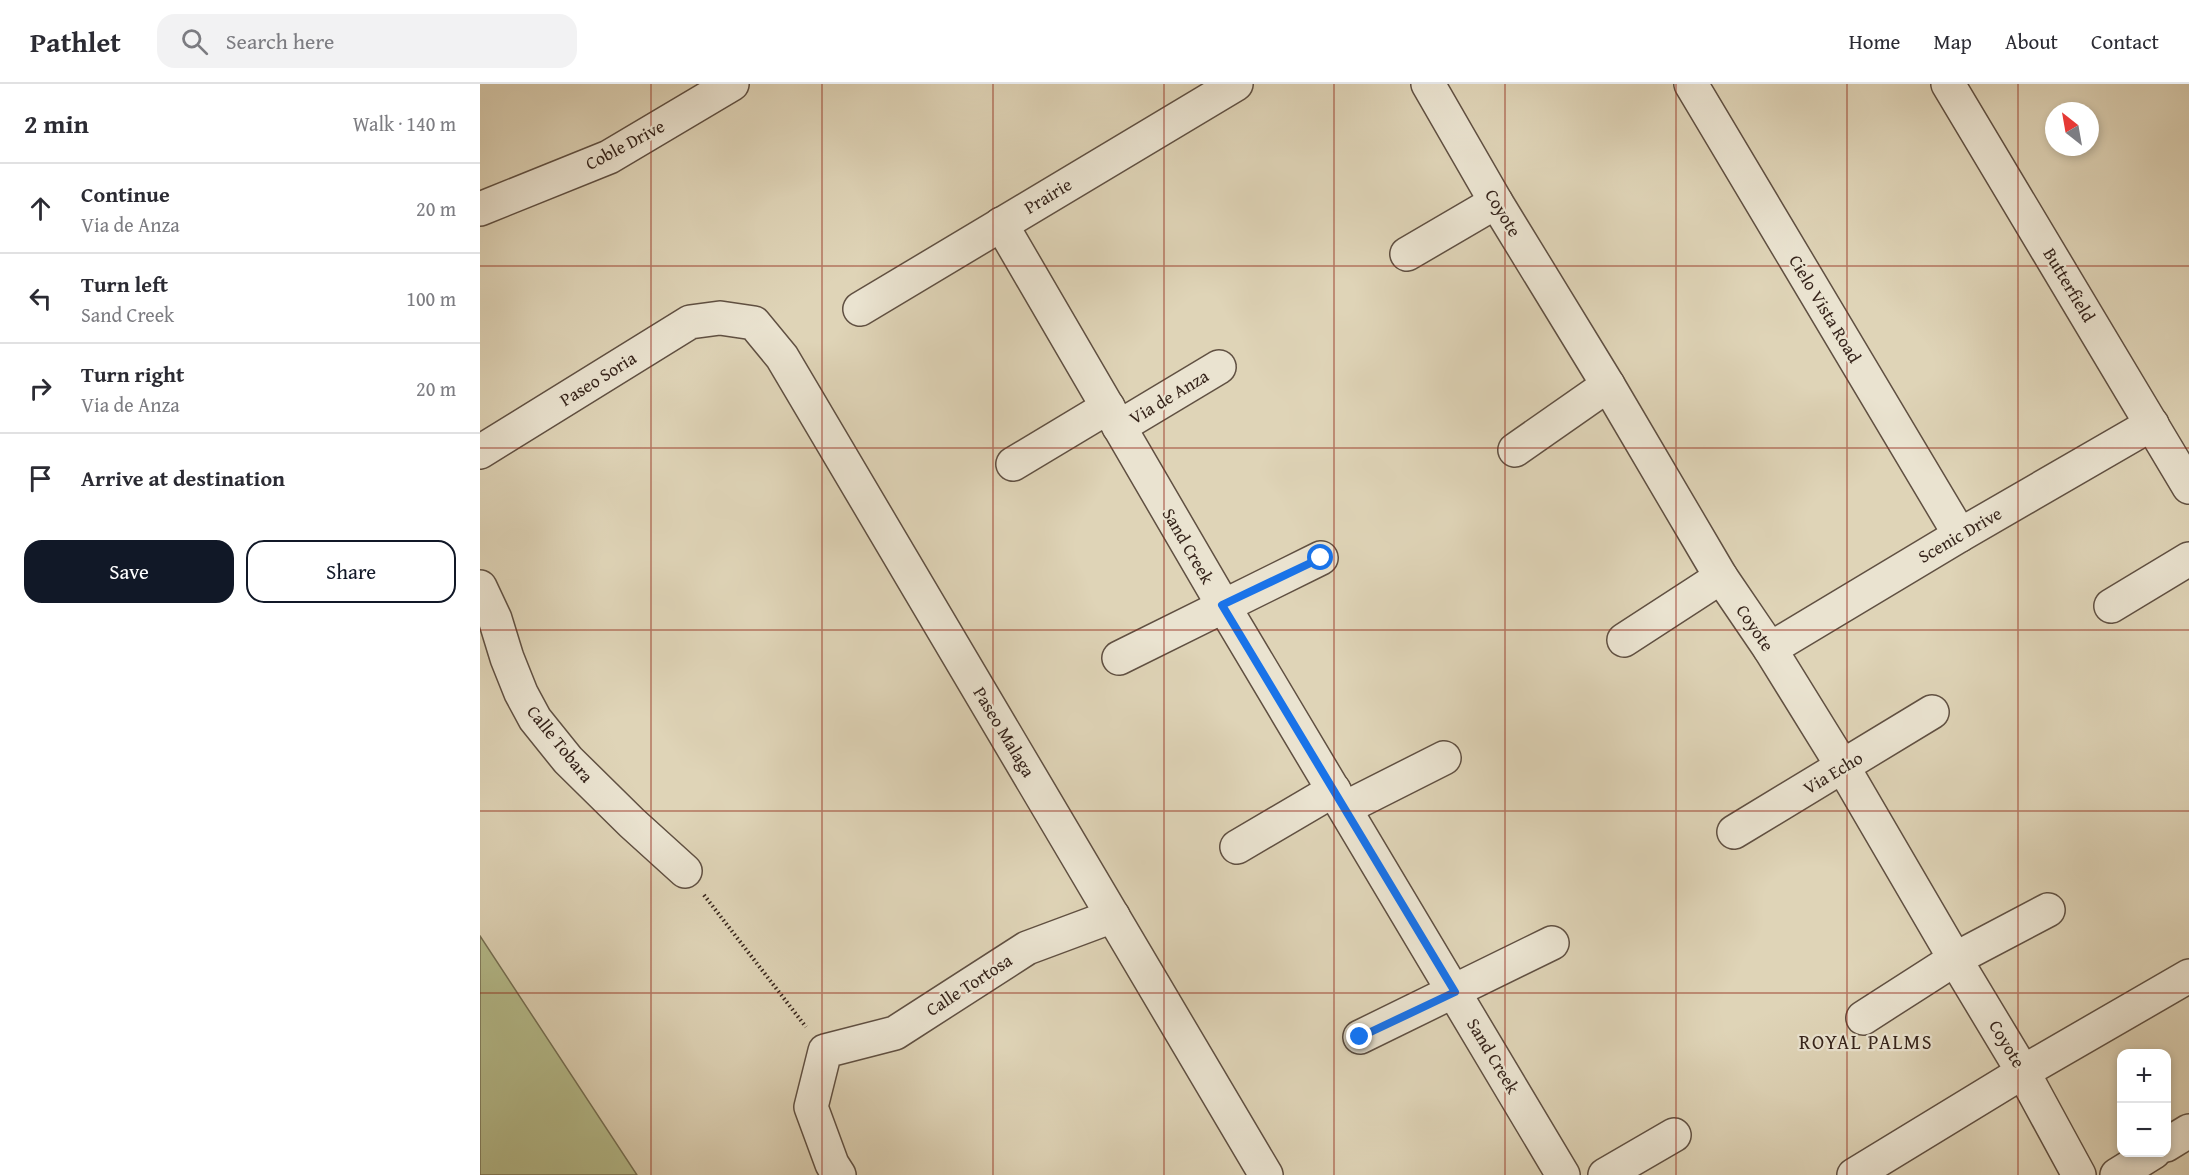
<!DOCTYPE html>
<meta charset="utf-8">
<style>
:root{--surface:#fff;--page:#f2f2f3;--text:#2b2b33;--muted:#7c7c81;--line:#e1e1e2;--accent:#111827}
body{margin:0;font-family:"Gentium Book Plus",serif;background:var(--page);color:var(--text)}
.controls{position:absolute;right:18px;bottom:18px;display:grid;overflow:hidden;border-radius:12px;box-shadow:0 3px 9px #0003}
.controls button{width:54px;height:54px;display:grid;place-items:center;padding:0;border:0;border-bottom:2px solid var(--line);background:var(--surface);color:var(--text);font:30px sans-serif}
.compass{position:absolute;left:1565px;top:18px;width:54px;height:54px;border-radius:50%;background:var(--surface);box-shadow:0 3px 9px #0003;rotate:329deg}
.stop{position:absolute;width:18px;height:18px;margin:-14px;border:4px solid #1a73e8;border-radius:50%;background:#fff}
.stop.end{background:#1a73e8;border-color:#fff;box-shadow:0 2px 6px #0008}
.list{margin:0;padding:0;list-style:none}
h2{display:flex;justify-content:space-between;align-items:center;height:78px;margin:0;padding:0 24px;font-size:26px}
h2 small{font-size:20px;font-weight:400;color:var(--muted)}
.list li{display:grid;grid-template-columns:39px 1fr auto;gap:18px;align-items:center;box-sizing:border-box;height:90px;padding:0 24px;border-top:2px solid var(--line)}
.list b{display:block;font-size:22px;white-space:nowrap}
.list p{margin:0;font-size:20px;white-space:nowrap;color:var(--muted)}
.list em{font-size:20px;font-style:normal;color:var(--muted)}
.actions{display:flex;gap:12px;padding:18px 24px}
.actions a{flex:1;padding:14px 0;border:2px solid var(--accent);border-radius:18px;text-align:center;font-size:21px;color:var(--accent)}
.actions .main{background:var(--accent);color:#fff}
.icon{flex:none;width:33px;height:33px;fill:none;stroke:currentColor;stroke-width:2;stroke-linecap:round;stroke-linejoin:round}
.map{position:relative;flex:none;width:1709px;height:1091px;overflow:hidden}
header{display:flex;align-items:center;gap:36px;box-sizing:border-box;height:84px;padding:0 30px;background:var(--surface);border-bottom:2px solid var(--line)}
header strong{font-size:28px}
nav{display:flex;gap:33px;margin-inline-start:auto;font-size:21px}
.search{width:420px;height:54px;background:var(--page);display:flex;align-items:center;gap:15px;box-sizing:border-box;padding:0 21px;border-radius:18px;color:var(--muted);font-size:22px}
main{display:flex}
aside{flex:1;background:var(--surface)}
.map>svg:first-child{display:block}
</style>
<header>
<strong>Pathlet</strong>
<div class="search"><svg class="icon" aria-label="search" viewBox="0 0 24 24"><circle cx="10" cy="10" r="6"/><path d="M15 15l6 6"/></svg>Search here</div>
<nav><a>Home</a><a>Map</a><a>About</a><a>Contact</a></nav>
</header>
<main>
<aside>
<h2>2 min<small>Walk · 140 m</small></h2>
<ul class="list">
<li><svg class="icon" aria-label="ahead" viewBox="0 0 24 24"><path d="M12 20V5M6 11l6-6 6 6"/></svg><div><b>Continue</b><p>Via de Anza</p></div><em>20 m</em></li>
<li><svg class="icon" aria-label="left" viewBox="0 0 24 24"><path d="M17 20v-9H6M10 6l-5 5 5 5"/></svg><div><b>Turn left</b><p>Sand Creek</p></div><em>100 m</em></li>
<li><svg class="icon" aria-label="right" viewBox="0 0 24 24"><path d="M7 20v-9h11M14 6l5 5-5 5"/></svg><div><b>Turn right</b><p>Via de Anza</p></div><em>20 m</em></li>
<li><svg class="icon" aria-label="arrive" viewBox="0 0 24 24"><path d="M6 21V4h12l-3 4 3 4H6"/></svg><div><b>Arrive at destination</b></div></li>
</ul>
<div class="actions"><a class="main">Save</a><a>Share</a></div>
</aside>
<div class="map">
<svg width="1709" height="1091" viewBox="0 0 1709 1091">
<rect width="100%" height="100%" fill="#dfd4b7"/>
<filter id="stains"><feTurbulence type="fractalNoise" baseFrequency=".00333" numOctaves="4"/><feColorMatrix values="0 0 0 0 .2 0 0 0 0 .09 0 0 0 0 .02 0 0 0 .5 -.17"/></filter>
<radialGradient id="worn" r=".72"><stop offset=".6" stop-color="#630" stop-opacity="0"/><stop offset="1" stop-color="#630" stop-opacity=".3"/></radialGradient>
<polygon fill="#b5bc8c" stroke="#767054" stroke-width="1.5" points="0,852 157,1091 0,1091"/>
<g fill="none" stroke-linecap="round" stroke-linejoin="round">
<g stroke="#605042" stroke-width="36">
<g id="minor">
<polyline points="948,0 1016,118 1128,301 1241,493 1290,565 1363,683 1475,875 1543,988 1599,1091"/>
<polyline points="1211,0 1480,451"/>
<polyline points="1468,0 1709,403"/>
<polyline points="0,125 129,73 252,0"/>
<polyline points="521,140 743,521 1083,1091"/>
<polyline points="927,170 1016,118"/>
<polyline points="380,225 756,0"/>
<polyline points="639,343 739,283"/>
<polyline points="1035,366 1128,301"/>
<polyline points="0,368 210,238 240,234 274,239 302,273 786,1091"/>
<polyline points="533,380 628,323"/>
<polyline points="0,503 15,535 27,574 41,609 55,635 88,676 152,739 205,787"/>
<polyline points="1631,522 1709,475"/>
<polyline points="1144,556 1241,493"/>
<polyline points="1290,565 1480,451 1672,340"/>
<polyline points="639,574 841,474"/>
<polyline points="865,724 964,674"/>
<polyline points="1254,748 1452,628"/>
<polyline points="757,763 854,706"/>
<polyline points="1383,934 1475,875 1568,826"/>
<polyline points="880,953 1072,859"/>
<polyline points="1686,1061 1709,1047"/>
<polyline points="359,1091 352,1080 331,1023 345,967 415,949 547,864 633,832"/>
<polyline points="1125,1091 1194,1051"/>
<polyline points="1374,1091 1543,988 1709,892"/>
<polyline points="1637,1091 1674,1068"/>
</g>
</g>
<polyline stroke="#36241b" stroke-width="4" stroke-dasharray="1.5 3" stroke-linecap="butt" points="224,811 326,943"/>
<use href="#minor" stroke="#eae3d0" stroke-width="33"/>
</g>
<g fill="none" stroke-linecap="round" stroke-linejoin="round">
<polyline stroke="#1a73e8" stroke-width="8" points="841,474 742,521 975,908 880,953"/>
</g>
<path fill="none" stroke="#8f2418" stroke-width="1.5" stroke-opacity="0.55" d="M171,0V1091M342,0V1091M513,0V1091M684,0V1091M854,0V1091M1025,0V1091M1196,0V1091M1367,0V1091M1538,0V1091M0,182H1709M0,364H1709M0,546H1709M0,727H1709M0,909H1709"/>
<g text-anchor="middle" stroke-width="4.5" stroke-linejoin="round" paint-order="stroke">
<g font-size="18" fill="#36241b" stroke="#eae3d0">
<text transform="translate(145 61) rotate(-28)" y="6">Coble Drive</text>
<text transform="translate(568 112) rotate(-31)" y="6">Prairie</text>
<text transform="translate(1023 129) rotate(59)" y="6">Coyote</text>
<text transform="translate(1589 201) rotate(59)" y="6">Butterfield</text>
<text transform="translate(1345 225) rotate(59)" y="6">Cielo Vista Road</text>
<text transform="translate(118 295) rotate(-32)" y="6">Paseo Soria</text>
<text transform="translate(689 313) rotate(-31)" y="6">Via de Anza</text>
<text transform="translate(1480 451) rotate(-30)" y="6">Scenic Drive</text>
<text transform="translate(708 462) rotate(60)" y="6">Sand Creek</text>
<text transform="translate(1275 544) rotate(56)" y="6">Coyote</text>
<text transform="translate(524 648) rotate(59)" y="6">Paseo Malaga</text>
<text transform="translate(80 660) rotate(51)" y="6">Calle Tobara</text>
<text transform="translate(1353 689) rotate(-31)" y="6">Via Echo</text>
<text transform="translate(489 901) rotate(-33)" y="6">Calle Tortosa</text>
<text transform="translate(1527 960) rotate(59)" y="6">Coyote</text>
<text transform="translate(1013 972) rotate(59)" y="6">Sand Creek</text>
</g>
<g font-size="20" letter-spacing="1.5" fill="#36241b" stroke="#eae3d0">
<text x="1386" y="965">ROYAL PALMS</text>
</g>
</g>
<rect width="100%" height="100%" filter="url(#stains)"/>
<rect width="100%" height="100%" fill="url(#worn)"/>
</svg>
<div class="controls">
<button>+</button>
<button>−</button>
</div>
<svg class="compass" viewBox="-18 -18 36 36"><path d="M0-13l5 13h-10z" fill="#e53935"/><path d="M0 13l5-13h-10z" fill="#7c7c81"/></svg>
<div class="stop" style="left:841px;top:474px"></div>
<div class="stop end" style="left:880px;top:953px"></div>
</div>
</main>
